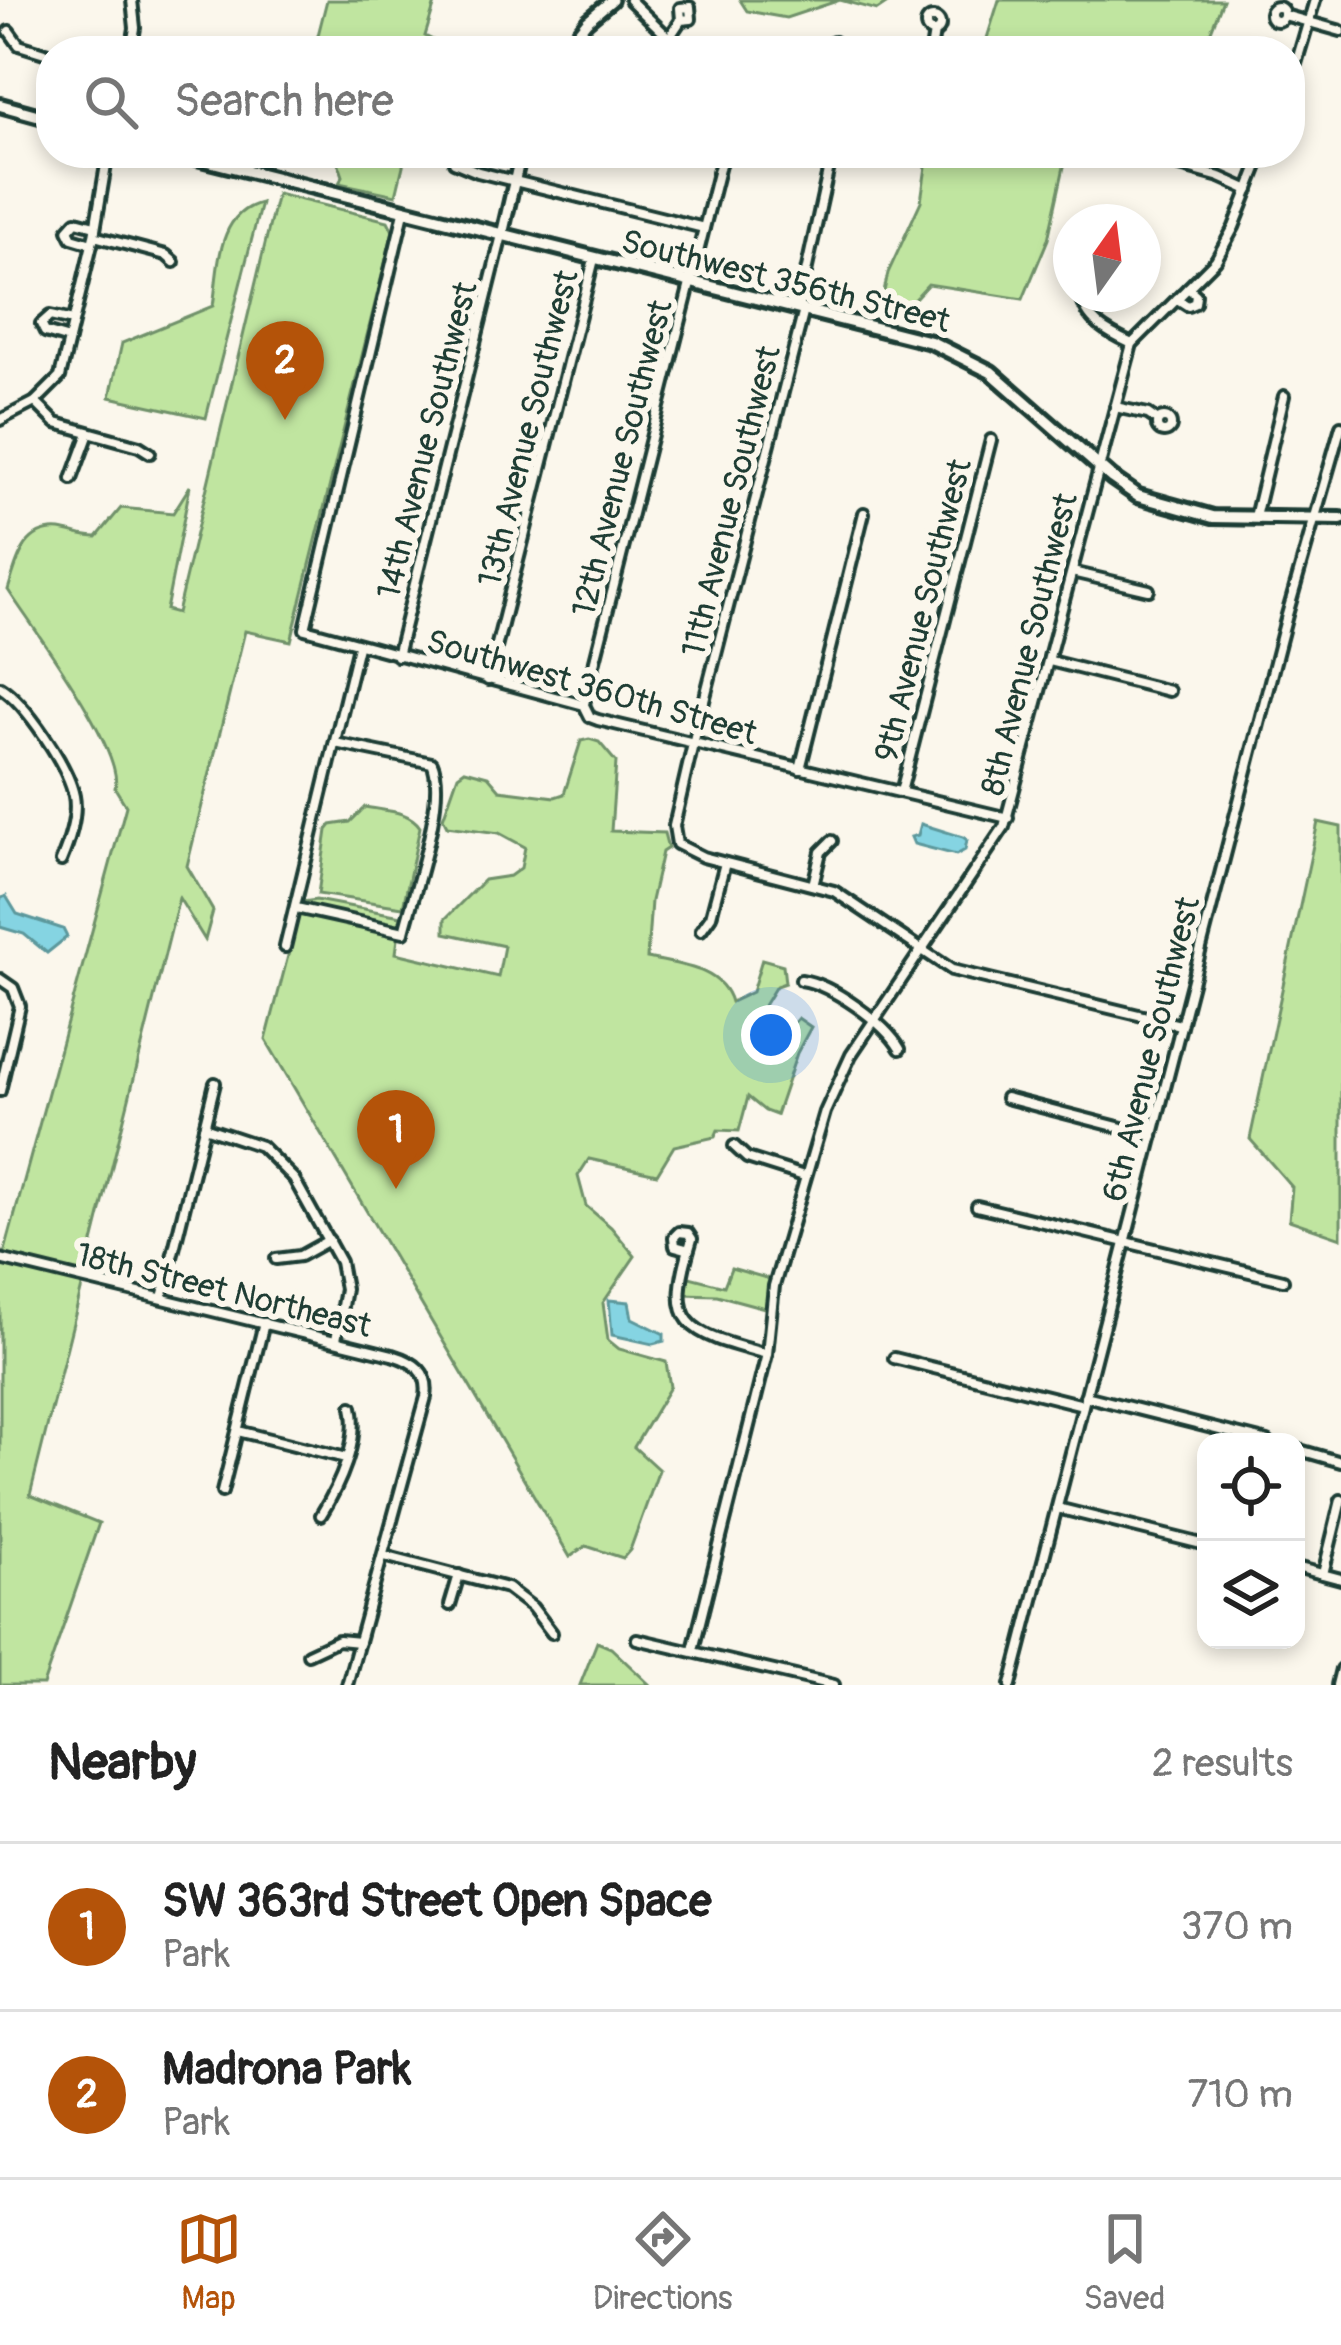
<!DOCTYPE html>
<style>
:root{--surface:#fff;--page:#f2f2f2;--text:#222;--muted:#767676;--line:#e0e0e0;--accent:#b45309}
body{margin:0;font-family:Pangolin,sans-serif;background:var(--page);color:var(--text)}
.controls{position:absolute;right:36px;bottom:36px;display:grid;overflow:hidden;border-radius:24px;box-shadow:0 6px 18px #0003}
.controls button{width:108px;height:108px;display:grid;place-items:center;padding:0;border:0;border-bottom:3px solid var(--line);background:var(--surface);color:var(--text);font:60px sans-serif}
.compass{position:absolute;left:1053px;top:204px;width:108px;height:108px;border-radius:50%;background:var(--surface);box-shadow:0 6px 18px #0003;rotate:14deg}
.you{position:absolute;left:771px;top:1035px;width:42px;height:42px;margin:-30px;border:9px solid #fff;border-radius:50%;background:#1a73e8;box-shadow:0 0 0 18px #1a73e833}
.badge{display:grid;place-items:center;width:78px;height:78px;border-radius:50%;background:var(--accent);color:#fff;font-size:39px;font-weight:700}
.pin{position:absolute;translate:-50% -99px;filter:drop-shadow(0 3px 6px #0008)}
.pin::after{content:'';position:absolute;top:63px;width:42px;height:36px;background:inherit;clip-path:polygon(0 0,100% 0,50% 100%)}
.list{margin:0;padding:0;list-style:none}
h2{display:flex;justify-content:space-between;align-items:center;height:156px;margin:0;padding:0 48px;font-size:51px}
h2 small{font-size:39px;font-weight:400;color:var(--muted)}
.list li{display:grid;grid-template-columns:78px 1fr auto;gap:36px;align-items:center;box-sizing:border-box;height:168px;padding:0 48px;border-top:3px solid var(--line)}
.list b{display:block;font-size:45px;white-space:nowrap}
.list p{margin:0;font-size:39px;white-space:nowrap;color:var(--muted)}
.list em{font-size:39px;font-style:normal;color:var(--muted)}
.icon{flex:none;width:66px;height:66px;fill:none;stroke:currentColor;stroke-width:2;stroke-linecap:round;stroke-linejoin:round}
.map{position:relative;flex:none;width:1341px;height:1685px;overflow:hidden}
.search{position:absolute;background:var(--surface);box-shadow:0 6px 18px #0003;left:36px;right:36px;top:36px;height:132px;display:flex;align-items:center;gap:30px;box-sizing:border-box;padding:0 42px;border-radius:48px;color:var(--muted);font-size:45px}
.sheet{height:492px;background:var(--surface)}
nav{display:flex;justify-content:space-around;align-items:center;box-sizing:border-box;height:168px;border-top:3px solid var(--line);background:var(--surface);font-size:33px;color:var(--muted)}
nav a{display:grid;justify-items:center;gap:6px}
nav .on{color:var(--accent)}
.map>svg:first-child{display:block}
</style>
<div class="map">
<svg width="1341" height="1685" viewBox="0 0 1341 1685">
<rect width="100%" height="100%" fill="#fbf7ec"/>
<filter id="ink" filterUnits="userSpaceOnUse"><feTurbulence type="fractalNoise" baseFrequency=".00833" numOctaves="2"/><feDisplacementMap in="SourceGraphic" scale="24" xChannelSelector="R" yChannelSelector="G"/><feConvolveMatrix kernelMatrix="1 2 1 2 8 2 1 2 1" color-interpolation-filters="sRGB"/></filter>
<g filter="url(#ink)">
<g fill="#c0e5a0" stroke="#70916a" stroke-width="3">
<polygon points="327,0 436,0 425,36 433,40 431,51 314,51"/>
<polygon points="740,0 892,0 877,10 840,0 786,18 747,11"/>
<polygon points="999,0 1223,0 1203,51 983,51"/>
<polygon points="335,153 406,153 396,195 339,183 343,176"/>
<polygon points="928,153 1067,153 1048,239 1023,299 928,284 906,308 881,305 888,273 921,201"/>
<path d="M277,194L388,221L393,231L291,641L245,631L187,866L213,911L205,940L179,898L30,1495L99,1523L43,1685H0V1269L126,806L115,788C125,750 32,627 8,590C17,562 23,527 60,530C73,532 82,537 97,537L121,508L173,513L190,486L166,610L177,613Z"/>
<path d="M261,203L206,418L110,397L122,343L213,306C219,270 216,213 261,203Z"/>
<path d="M589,739L599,742L616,762L611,831L664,833L668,848L662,852L651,901L647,958C678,965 721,967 731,1002L752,992L762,959L783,965L785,983L776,986L760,1012L787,1031L798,1018L811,1027L797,1053L776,1115L765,1111L748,1097L739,1131L718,1130L715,1137L674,1146L657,1174L589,1159L578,1176L586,1206L611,1227L635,1256L603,1303L608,1340L619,1349L666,1362L670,1387L634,1447L659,1470L630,1550L623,1558L586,1546L570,1557L266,1040L302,902L316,900L401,916L396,953L498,977L504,946L445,933V919L484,880L510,876L521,868L525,847L499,833L447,826L443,818L458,775L465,770L488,776L500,790L555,797L564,794L581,741Z"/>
<path d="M365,807C384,811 409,810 420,827L403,907L318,894L327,830L331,825L350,822Z"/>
<polygon points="1318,822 1341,827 1341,1238 1289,1220 1292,1187 1250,1139"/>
<polygon points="731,1268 770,1279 765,1308 717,1295 683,1294 686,1276 724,1286"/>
<polygon points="597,1642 611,1648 650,1685 580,1685"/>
</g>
<g fill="#85d4e2" stroke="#5c989c" stroke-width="3">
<polygon points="921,824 963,837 967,840 965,850 956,855 914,844 911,837 918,835"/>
<polygon points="6,896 17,914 63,929 67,937 47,953 24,934 0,927 0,899"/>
<polygon points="609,1300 629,1302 632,1318 664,1334 664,1341 653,1344 612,1335"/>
</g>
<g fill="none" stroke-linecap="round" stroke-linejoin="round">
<g stroke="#1f3d34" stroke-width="16">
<g id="minor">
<polyline points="630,0 669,38 688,51"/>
<circle cx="1277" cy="14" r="7"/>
<polyline points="1284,15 1341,31"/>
<circle cx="933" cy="25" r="7"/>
<polyline points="9,31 19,45 51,55"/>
<polyline points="669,38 681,20 691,19 690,7 680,8 681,20"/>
<polyline points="131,51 135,28 132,0"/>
<polyline points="828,51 829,44 834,42 840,51"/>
<polyline points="931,51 934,32"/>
<polyline points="1290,84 1315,0"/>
<polyline points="452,153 454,162 478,172 704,228"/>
<polyline points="1133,153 1220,177 1249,190"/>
<polyline points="404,212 305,629 584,705 590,717 598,720 1008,818"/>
<polyline points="94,236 166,255 174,262"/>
<polyline points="92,244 72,238 68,230 76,221 95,226"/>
<path d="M1081,294C1085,322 1109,333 1132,344"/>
<polyline points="1177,299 1188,306 1195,303 1196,295 1188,288"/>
<polyline points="798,309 832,153"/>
<polyline points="804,310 693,744 674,826 677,844 703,857 834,891 952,970 1180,1025"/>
<polyline points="69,339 45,332 41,324 50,316 73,321"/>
<polyline points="35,402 56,423 139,446 150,453"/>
<polyline points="1115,407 1148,414 1158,421"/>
<circle cx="1164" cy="425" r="7"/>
<polyline points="0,420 35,402 60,377 94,236 108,153"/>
<polyline points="72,479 89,433"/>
<polyline points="1255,517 1284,396"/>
<polyline points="1072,572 1149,590"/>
<polyline points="397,656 502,235"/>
<polyline points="1050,661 1169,691"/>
<polyline points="488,680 594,259"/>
<path d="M0,687C26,703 68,766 74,796C78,817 69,842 61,861"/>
<polyline points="584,704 723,153"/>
<polyline points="800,769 864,513"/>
<polyline points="901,792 991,440"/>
<polyline points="813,885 821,852 832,841"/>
<path d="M296,908L404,932C413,894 448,797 432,763L335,743"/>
<polyline points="701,930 711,916 725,863"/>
<polyline points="285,947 358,646"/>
<polyline points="0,979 13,988 20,1006 0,1091"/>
<path d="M801,980C831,984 885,1023 900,1049"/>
<polyline points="1006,1098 1153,1136"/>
<polyline points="204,1127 261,1146 294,1179 340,1262 345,1289 336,1340"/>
<polyline points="734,1146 747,1158 804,1176"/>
<polyline points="977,1206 1283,1280"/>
<path d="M686,1249L675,1246L674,1237L679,1232L688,1233L692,1239C665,1326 684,1332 767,1354"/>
<path d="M0,1259L392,1355C415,1362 430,1372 426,1397L347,1685"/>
<polyline points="276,1259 300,1256 329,1240"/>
<polyline points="162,1298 215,1083"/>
<polyline points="894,1358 1083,1405"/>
<polyline points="1085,1396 1268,1442"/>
<polyline points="238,1431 346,1458"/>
<polyline points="1296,1449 1341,1462"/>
<polyline points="222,1492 264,1323"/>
<polyline points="1057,1508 1206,1545"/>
<path d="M321,1515C339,1486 360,1441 352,1407"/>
<polyline points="384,1556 507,1588 532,1607 552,1633"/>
<polyline points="1296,1567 1341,1579"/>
<polyline points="1323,1574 1341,1500"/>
<polyline points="450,1605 459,1575"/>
<polyline points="637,1639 834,1685"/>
<polyline points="693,1650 767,1354 774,1286 825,1112 851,1055 1004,827 1132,344 1216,260 1234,227 1263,153"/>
<polyline points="308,1654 338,1640 359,1642"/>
<polyline points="1011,1685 1287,615 1341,426"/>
<polyline points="1337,1685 1341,1669"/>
</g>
</g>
<g stroke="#1f3d34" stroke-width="18">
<g id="tertiary">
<polyline points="563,51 587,21 612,0"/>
<polyline points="502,235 521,153"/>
</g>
</g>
<g stroke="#1f3d34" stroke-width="20">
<g id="secondary">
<polyline points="0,105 51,119"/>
<polyline points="177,153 931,342 991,372 1112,478 1138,496 1213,517 1341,519"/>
</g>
</g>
<use href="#minor" stroke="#fbf7ec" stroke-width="8"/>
<use href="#tertiary" stroke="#fbf7ec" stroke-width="9"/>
<use href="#secondary" stroke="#fbf7ec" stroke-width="10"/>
</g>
</g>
<g text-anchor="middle" stroke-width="12" stroke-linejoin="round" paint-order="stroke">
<g font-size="33" fill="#1f3d34" stroke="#fbf7ec">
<text transform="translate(786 280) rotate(14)" y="12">Southwest 356th Street</text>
<text transform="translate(527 428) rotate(-76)" y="12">13th Avenue Southwest</text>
<text transform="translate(426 440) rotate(-76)" y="12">14th Avenue Southwest</text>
<text transform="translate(621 458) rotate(-76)" y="12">12th Avenue Southwest</text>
<text transform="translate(730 501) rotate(-76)" y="12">11th Avenue Southwest</text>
<text transform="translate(922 610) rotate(-76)" y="12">9th Avenue Southwest</text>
<text transform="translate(1028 644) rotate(-76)" y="12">8th Avenue Southwest</text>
<text transform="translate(592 686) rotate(16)" y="12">Southwest 360th Street</text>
<text transform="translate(1150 1049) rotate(-76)" y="12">6th Avenue Southwest</text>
<text transform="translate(224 1289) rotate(14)" y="12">18th Street Northeast</text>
</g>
</g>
</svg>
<div class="controls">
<button><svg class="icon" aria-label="locate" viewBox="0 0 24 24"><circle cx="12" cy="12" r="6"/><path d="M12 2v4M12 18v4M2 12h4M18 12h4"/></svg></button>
<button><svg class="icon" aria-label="layers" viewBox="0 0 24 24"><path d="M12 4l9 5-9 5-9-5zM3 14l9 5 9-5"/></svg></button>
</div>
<svg class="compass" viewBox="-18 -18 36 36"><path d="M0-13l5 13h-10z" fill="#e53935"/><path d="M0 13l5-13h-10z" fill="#767676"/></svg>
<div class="you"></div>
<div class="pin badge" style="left:396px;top:1189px">1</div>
<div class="pin badge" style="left:285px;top:420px">2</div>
<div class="search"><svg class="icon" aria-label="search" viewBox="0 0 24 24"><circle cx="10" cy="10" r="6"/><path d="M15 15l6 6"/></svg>Search here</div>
</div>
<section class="sheet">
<h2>Nearby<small>2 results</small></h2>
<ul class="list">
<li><span class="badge">1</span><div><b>SW 363rd Street Open Space</b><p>Park</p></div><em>370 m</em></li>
<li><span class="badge">2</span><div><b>Madrona Park</b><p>Park</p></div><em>710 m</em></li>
</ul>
</section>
<nav>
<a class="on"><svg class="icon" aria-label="map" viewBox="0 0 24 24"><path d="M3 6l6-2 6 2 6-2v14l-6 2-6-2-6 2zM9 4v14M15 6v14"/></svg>Map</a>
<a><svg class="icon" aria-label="directions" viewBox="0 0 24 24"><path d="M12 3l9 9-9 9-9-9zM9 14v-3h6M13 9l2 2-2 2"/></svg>Directions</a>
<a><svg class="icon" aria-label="saved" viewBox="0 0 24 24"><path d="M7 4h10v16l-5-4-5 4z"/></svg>Saved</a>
</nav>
